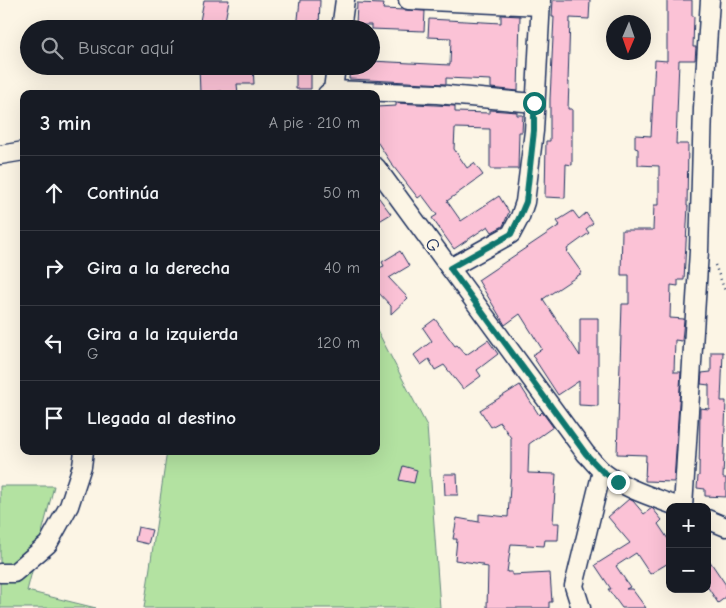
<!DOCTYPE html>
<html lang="es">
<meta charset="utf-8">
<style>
:root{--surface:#171b24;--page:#20242c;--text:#f1f3f6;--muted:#9ea1a6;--line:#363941}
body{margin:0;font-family:"Comic Neue",sans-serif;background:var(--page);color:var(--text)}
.controls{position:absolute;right:15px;bottom:15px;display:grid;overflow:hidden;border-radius:10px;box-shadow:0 5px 20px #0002}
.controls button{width:45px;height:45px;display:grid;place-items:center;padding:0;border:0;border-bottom:1px solid var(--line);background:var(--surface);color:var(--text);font:25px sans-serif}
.compass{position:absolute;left:606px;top:15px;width:45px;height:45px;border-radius:50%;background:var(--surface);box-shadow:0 5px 20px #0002;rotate:182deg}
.stop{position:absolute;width:15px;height:15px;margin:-11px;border:4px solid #0f766e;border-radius:50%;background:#fff}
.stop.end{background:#0f766e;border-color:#fff;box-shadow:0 1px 5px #0008}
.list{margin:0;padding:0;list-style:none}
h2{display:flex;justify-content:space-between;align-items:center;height:65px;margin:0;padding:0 20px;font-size:21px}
h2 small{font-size:16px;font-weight:400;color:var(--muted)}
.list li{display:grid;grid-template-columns:32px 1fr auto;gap:15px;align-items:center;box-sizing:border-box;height:75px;padding:0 20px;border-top:1px solid var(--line)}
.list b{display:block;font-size:19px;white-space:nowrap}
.list p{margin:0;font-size:16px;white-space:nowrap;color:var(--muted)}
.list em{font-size:16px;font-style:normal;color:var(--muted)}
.icon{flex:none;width:28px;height:28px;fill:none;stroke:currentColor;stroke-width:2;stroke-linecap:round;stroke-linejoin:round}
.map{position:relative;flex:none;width:726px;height:608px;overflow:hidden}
.search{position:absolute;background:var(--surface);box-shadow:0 5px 20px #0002;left:20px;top:20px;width:360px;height:55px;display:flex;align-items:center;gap:12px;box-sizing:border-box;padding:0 18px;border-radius:28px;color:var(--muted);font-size:19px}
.panel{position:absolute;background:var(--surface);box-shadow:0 5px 20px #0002;left:20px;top:90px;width:360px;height:365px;border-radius:10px}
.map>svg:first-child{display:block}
</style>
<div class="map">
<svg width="726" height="608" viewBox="0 0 726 608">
<rect width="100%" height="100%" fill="#fcf5e5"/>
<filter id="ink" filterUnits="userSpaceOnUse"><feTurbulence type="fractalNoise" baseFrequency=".02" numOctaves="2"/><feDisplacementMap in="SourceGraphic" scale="10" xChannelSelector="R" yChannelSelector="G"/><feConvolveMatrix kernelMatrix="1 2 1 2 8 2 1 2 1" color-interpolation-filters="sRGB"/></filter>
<g filter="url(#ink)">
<g fill="#b3e2a1" stroke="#678880">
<polygon points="376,328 427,426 440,608 144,608 167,451 376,451"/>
<polygon points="0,486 54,486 27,591 96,608 0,608"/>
</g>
<g fill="#fbc2d6" stroke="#1b2f5e">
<polygon points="204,0 229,0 224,26 200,21"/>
<polygon points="300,0 320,0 319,29 297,29"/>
<polygon points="553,0 590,0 589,19 570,18 568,82 569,82 568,109 572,109 572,165 566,164 565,198 545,197 546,141 550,141 550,99 554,17 552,17"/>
<polygon points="667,0 692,0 692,16 694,16 693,47 696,47 695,60 679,60 676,144 688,144 687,206 688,206 684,280 678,280 678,286 671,285 670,318 684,319 682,341 675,340 674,372 681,372 674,482 645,481 646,455 617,454 622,304 629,304 629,275 621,275 622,230 653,230 654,205 659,205 659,166 638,165 638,149 635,148 635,135 651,136 655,60 667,61"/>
<polygon points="357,3 384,4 383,9 425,11 424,31 371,29 371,25 356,25"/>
<polygon points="501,15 520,16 518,91 491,88 491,80 446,78 446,84 349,79 350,66 371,66 371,61 450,65 451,38 428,37 429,19 501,23"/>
<polygon points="199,66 253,66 254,84 237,84 238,94 222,94 222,91 200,93"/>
<polygon points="296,72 311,73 311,89 296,89"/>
<polygon points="396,103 455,106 455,112 490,113 490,110 517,112 517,115 523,115 522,132 519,132 518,169 490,169 490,129 455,128 454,149 467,168 474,163 483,175 447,201 461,221 499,196 509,212 503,226 492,232 488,226 454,249 432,218 437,215 422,195 418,198 393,166 376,140 376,107 396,106"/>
<polygon points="376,194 391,214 376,223"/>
<polygon points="573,211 579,219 586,213 593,223 586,229 589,233 567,249 568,251 567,252 582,273 543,299 580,356 580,318 598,318 598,406 579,405 579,381 558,395 532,355 542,349 520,314 505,325 478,280 560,225 557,221"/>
<polygon points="400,251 409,266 389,278 408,298 391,314 391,306 376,290 376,265 379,268 384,266 382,262"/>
<polygon points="435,319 455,346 457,345 466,355 488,340 498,354 477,370 481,376 463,389 444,365 435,370 429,359 421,365 414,355 432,341 423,328"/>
<polygon points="711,352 723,352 721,401 726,401 723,478 726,478 726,497 705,496 705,489 697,488 698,476 699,476 700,408 709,409 709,385 701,384 702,373 711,372"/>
<polygon points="520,385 539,415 542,412 553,427 529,444 528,473 556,474 553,523 559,523 558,540 545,540 544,546 511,544 507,572 512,572 512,575 550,573 552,602 549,602 549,608 487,608 488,567 482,566 482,564 455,560 457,539 453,539 457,518 479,522 479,514 508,517 511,471 511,438 500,422 491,427 480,410"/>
<polygon points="403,466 417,470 414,483 399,480"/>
<polygon points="444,474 457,474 458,495 445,495"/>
<polygon points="629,499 633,501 644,514 652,508 653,509 662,520 658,524 670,542 670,562 650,574 636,553 616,566 630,587 626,589 632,589 646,608 622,608 608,589 611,589 595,565 630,543 608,517"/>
<polygon points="138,527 152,530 148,544 135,541"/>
<polygon points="707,557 726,585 726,597 718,603 707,586"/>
</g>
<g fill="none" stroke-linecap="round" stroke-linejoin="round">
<g stroke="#1b2f5e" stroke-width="21">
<g id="minor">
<polyline points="408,0 541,6"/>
<polyline points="341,29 345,0"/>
<polyline points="333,90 437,94 534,103"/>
<polyline points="327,94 333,90 336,66"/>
<polyline points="0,155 24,151"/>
<path d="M376,167L586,454C592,460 597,467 603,472C625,489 653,497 679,507"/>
<polyline points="450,268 511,234 520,217 525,202 534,131 541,0"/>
<polyline points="683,507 699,251 703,108 710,0"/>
<polyline points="707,519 726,527"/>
<polyline points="0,573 14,573 48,544 69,506 82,466 84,451"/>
<polyline points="581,608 574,586 602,471"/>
</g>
</g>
<polyline stroke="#1b2f5e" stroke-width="2.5" stroke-dasharray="1 4" stroke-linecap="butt" points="715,265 726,293"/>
<use href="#minor" stroke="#fcf5e5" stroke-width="18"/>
</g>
</g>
<g fill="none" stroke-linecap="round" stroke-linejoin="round" filter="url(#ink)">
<polyline stroke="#0f766e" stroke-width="6" points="534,103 534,131 526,202 520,216 511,234 450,268 586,454 602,471 618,482"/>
</g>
<g text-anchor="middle" stroke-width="4.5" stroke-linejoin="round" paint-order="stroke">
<g font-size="18" fill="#1b2f5e" stroke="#fcf5e5">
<text transform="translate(433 245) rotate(54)" y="6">G</text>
</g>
</g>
</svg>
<div class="controls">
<button>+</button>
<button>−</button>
</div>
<svg class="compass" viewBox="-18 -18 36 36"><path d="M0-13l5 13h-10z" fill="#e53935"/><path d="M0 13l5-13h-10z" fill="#9ea1a6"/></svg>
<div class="stop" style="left:534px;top:103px"></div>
<div class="stop end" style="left:618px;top:482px"></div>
<div class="search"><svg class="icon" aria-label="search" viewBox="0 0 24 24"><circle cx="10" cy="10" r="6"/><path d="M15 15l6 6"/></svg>Buscar aquí</div>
<section class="panel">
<h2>3 min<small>A pie · 210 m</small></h2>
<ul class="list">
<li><svg class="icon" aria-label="ahead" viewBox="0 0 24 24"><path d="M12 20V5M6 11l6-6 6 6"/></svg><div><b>Continúa</b></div><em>50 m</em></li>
<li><svg class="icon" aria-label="right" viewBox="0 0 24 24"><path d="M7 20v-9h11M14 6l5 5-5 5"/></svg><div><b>Gira a la derecha</b></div><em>40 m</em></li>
<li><svg class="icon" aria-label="left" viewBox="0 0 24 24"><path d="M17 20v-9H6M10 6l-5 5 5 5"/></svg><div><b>Gira a la izquierda</b><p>G</p></div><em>120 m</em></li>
<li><svg class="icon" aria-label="arrive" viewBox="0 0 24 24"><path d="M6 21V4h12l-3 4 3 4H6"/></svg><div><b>Llegada al destino</b></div></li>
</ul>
</section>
</div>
